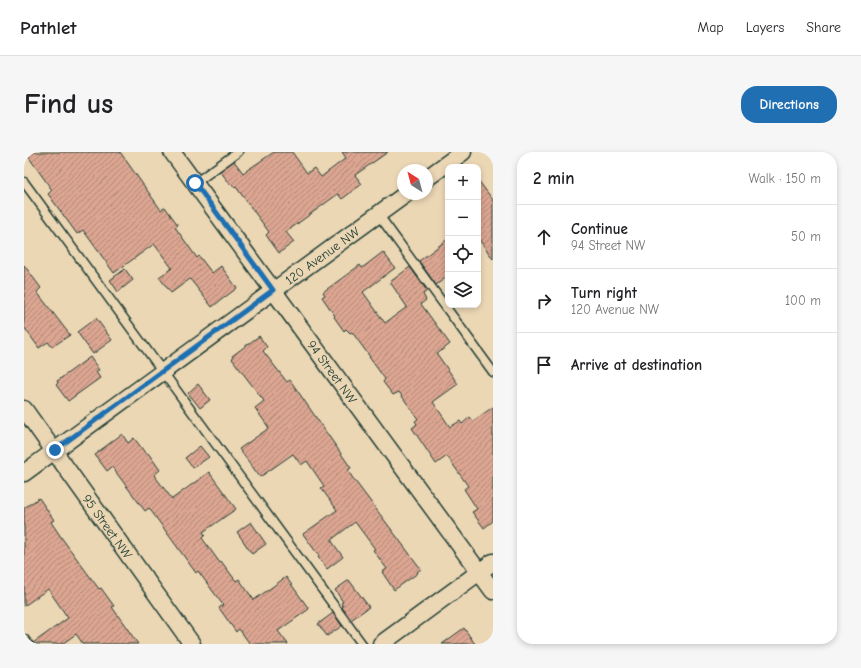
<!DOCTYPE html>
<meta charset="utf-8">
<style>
:root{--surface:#fff;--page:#f6f6f6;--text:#202124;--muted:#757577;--line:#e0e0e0;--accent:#1f6fb2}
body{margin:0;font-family:"Comic Neue",sans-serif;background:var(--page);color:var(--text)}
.controls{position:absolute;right:12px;top:12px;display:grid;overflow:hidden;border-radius:8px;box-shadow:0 2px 6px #0003}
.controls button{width:36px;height:36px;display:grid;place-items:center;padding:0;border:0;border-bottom:1px solid var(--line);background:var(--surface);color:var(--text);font:20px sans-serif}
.compass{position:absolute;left:373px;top:12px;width:36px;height:36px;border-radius:50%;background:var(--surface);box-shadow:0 2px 6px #0003;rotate:324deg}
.stop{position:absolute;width:12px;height:12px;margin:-9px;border:3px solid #1f6fb2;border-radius:50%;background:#fff}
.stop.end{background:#1f6fb2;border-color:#fff;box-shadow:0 1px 4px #0008}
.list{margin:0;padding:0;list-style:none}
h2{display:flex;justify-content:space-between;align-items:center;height:52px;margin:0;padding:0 16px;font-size:17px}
h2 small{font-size:13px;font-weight:400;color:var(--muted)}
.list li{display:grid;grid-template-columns:26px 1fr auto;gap:12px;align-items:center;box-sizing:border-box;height:64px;padding:0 16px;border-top:1px solid var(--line)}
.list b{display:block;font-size:15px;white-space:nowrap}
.list p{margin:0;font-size:13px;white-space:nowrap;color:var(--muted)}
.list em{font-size:13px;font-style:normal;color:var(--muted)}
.icon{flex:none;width:22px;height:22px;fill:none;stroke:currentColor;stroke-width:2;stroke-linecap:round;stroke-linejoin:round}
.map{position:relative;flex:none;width:469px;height:492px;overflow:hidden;border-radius:16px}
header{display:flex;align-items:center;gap:24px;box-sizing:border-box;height:56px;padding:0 20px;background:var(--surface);border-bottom:1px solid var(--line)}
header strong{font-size:19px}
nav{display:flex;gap:22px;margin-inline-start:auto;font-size:14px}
.intro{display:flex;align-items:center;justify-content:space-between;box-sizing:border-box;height:96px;padding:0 24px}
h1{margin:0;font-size:28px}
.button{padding:10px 18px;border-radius:16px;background:var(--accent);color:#fff;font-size:14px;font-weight:700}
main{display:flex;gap:24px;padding:0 24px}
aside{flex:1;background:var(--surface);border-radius:16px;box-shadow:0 2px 6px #0003}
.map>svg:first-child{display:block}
</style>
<header>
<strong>Pathlet</strong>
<nav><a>Map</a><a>Layers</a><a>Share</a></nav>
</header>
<div class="intro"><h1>Find us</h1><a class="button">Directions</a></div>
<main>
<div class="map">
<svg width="469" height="492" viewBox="0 0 469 492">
<defs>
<pattern id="building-hatch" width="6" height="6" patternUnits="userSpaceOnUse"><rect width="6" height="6" fill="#dba591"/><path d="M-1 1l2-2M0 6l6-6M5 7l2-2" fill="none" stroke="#b18877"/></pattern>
</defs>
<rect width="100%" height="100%" fill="#ecd7b5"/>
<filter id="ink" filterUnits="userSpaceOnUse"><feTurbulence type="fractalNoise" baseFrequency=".025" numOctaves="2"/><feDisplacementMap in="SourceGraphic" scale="8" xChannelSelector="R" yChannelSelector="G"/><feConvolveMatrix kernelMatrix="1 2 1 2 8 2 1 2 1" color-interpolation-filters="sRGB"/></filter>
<g filter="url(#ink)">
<g fill="url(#building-hatch)" stroke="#1f3d34">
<polygon points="1,0 96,0 137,58 141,55 154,73 151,75 173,106 175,104 188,121 197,114 213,136 188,155 166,127 147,141 135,125 148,116 130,92 90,121 59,78 53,82 24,42 28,38"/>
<polygon points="250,0 268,0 283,21 290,16 297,25 322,6 318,0 364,0 331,23 338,32 318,47 314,42 262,80 270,90 255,101 242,83 245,80 212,35 211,36 208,32 207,33 196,19 210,9 219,21"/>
<polygon points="454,28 469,48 469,107 454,86"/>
<polygon points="424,87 424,124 412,133 395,109"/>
<polygon points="359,100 371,116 339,140 361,171 383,155 366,130 386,115 403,139 399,142 402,148 397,152 426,192 413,202 434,232 409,250 426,275 436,269 438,272 446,265 449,269 469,255 469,369 460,376 448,360 453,357 440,337 444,334 423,304 412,312 388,276 393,272 391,269 394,267 375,240 369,243 359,230 361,227 345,205 346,205 328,180 326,181 322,177 320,179 310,165 311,164 298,145 301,143 299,140 336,113 338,116"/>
<polygon points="0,113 17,136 13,140 46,183 28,195 24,190 15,196 0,175"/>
<polygon points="101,117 109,128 94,140 86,128"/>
<polygon points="72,166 88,188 69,202 53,180"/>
<polygon points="235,184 243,195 239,199 263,230 266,228 327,316 324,318 328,325 397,417 393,420 394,421 370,438 358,420 363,417 349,398 351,397 331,370 307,388 319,405 303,417 294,405 295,404 279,382 313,358 297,336 300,334 283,309 277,313 269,302 236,325 215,297 245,276 231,256 240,249 208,207 209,206 208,204"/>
<polygon points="66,205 75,218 72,220 76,226 44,249 32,233 34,231 33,229"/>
<polygon points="174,232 186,248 176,256 164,241"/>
<polygon points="98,282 104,291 110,286 122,302 124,301 136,318 130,323 148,347 185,320 212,357 179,380 181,383 178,386 196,411 197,409 212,429 215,427 230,448 262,425 285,457 254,479 264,492 226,492 215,477 212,480 195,456 199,453 174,419 172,421 125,356 121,359 88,315 83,319 71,303 74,301 74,300"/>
<polygon points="176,294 185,305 169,316 161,306"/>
<polygon points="15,346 30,368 27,370 37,385 75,437 77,436 90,454 88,455 114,492 59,492 52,482 38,492 9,492 9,491 44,466 24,437 0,454 0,356"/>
<polygon points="227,370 242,392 228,402 213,380"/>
<polygon points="325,428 345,455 327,468 318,455 319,454 317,451 319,450 311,438"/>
<polygon points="309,461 318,474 303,484 294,472"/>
<polygon points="440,476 451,492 418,492"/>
</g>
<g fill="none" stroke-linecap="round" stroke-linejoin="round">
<g stroke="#1f3d34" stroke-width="11">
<g id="lane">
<polyline points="0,30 338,492"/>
<polyline points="171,31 214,0"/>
<polyline points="354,62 469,220"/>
<polyline points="0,487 4,492"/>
</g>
</g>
<g stroke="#1f3d34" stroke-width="19">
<g id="street">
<path id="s1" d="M148,0L469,439"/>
<polyline points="403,26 439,0"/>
<path id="s2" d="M0,257L168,492"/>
<path id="s3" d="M0,321L382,42"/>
<polyline points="357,492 469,410"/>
</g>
</g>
<use href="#lane" stroke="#ecd7b5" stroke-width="8"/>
<use href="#street" stroke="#ecd7b5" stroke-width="16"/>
</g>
</g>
<g fill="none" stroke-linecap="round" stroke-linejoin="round" filter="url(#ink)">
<polyline stroke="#1f6fb2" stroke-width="5" points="31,298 249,138 171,31"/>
</g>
<g text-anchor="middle" stroke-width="3" stroke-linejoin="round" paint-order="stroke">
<g font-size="13" fill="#1f3d34" stroke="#ecd7b5">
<text dy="5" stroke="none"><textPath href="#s3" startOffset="369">120 Avenue NW</textPath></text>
<text dy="5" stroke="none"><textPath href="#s1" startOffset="272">94 Street NW</textPath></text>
<text dy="5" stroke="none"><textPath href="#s2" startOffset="144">95 Street NW</textPath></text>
</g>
</g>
</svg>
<div class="controls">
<button>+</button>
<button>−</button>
<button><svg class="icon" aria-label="locate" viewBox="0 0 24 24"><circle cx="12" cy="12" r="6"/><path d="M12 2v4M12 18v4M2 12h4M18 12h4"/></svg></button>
<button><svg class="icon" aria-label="layers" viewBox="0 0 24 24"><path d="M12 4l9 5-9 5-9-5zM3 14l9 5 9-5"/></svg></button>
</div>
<svg class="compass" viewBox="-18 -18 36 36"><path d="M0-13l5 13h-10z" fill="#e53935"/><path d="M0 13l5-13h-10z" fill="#757577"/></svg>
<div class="stop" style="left:171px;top:31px"></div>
<div class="stop end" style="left:31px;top:298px"></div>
</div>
<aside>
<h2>2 min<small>Walk · 150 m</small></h2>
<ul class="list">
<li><svg class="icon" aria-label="ahead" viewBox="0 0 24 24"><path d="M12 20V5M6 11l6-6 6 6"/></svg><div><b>Continue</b><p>94 Street NW</p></div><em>50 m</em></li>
<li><svg class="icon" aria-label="right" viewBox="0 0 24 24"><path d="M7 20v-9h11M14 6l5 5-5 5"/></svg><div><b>Turn right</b><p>120 Avenue NW</p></div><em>100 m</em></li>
<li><svg class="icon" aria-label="arrive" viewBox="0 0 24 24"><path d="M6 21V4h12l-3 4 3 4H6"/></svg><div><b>Arrive at destination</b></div></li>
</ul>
</aside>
</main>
